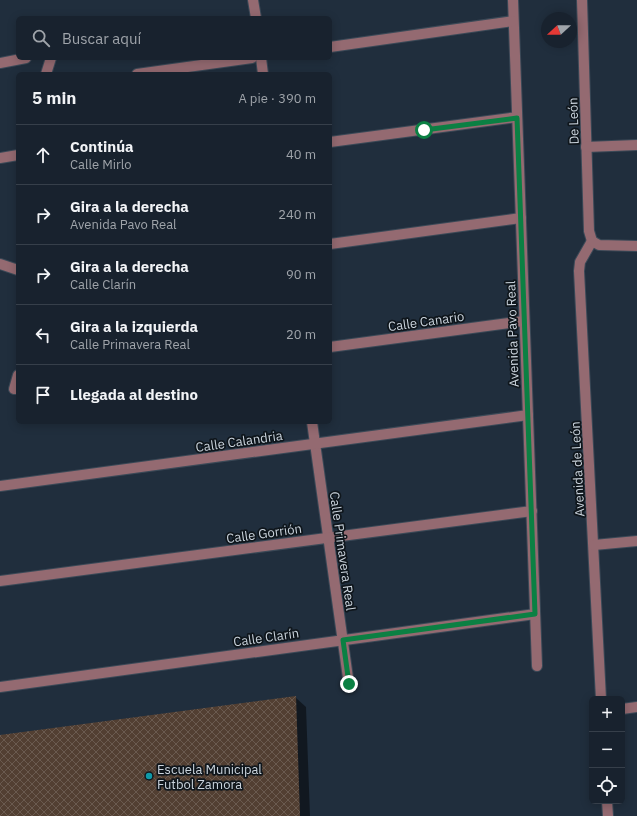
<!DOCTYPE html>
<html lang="es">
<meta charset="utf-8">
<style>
:root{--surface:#18222e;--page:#252f3a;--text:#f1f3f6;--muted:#9fa4aa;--line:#363f4a}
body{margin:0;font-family:"IBM Plex Sans",sans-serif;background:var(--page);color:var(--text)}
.controls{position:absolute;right:12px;bottom:12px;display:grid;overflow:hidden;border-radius:6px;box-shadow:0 2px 10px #0003}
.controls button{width:36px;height:36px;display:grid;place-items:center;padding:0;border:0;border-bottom:1px solid var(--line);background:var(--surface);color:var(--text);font:20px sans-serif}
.compass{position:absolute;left:541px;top:12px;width:36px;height:36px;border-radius:50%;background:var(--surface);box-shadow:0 2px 10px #0003;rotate:249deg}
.stop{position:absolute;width:12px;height:12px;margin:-9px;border:3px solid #0b8043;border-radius:50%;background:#fff}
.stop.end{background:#0b8043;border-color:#fff;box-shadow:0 1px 4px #0008}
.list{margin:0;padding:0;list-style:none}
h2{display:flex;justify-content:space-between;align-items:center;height:52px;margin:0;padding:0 16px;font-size:17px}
h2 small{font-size:13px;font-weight:400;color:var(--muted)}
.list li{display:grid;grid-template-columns:26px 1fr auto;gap:12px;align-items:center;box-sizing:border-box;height:60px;padding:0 16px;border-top:1px solid var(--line)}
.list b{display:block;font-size:15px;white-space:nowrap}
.list p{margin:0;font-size:13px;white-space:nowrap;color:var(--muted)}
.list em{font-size:13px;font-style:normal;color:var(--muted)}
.icon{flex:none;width:22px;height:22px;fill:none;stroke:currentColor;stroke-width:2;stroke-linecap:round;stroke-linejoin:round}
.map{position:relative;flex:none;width:637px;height:816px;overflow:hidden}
.search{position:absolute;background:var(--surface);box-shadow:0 2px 10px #0003;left:16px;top:16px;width:316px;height:44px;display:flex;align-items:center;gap:10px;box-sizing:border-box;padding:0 14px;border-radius:6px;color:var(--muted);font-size:15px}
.panel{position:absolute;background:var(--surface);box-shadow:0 2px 10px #0003;left:16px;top:72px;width:316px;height:352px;border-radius:6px}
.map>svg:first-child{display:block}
</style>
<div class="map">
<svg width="637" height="816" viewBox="0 0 637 816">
<defs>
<pattern id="building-cross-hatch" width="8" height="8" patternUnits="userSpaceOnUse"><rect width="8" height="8" fill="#523f32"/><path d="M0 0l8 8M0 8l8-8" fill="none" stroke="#6a5a4f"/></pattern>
</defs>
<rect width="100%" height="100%" fill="#202e3d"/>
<polygon fill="#0007" points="295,697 306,707 310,816 0,816 0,736"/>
<polygon fill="url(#building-cross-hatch)" points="296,696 300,816 0,816 0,735"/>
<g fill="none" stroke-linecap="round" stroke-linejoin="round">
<g stroke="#3b4957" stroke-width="12">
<g id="minor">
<polyline points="253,0 256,18"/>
<polyline points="513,0 537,666"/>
<polyline points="582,0 589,231 592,241"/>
<polyline points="330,47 513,21"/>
<polyline points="261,58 263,74"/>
<polyline points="0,63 26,58"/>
<polyline points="46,74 51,58"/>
<polyline points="137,74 252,58"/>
<polyline points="330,142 517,117"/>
<polyline points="586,147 637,145"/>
<polyline points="0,158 18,155"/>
<polyline points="592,241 580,262 579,271 601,699"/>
<polyline points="592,241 599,245 637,246"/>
<polyline points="330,244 521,218"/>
<polyline points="0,264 18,270"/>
<polyline points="330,347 524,321"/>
<polyline points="18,375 14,389 18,389"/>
<polyline points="312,422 349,685"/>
<polyline points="0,486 528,415"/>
<polyline points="594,545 637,541"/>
<polyline points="0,581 532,511"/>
<polyline points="0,687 535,614"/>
<polyline points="622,709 637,707"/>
<polyline points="607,801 608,816"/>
</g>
</g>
<use href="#minor" stroke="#946a71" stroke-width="10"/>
</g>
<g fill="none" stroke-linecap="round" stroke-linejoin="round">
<polyline stroke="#0b8043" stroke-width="5" points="349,684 343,640 535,614 517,118 424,130"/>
</g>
<circle fill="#0f9aa8" stroke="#0f161c" stroke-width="1.5" cx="149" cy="776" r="4"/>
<g text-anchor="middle" stroke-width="3.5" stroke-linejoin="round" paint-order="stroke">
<g font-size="13" fill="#cbd4dd" stroke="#0f161c">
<text transform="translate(573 121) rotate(-92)" y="5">De León</text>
<text transform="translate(426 321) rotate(-8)" y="5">Calle Canario</text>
<text transform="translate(512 334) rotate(-92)" y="5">Avenida Pavo Real</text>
<text transform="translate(239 441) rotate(-8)" y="5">Calle Calandria</text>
<text transform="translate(577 469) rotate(-93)" y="5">Avenida de León</text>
<text transform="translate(264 533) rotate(-8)" y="5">Calle Gorrión</text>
<text transform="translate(343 551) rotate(82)" y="5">Calle Primavera Real</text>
<text transform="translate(266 637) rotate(-8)" y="5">Calle Clarín</text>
</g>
<g font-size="13" fill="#cbd4dd" stroke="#0f161c" text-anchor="start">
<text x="157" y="774">Escuela Municipal<tspan x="157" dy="15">Futbol Zamora</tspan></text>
</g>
</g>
</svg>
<div class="controls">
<button>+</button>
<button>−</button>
<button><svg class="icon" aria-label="locate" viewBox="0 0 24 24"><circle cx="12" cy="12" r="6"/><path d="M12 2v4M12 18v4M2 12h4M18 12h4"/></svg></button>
</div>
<svg class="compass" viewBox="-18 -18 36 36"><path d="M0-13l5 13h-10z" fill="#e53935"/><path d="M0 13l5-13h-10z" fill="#9fa4aa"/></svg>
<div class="stop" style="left:424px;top:130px"></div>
<div class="stop end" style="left:349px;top:684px"></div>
<div class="search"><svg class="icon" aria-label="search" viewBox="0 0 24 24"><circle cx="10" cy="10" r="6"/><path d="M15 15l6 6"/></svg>Buscar aquí</div>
<section class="panel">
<h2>5 min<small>A pie · 390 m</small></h2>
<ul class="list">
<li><svg class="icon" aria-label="ahead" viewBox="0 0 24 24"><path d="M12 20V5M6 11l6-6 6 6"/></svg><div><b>Continúa</b><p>Calle Mirlo</p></div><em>40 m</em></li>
<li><svg class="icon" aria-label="right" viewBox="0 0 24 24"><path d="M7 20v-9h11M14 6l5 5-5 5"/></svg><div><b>Gira a la derecha</b><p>Avenida Pavo Real</p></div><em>240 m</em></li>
<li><svg class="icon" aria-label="right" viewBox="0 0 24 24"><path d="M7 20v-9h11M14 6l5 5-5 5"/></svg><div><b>Gira a la derecha</b><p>Calle Clarín</p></div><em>90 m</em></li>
<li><svg class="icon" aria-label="left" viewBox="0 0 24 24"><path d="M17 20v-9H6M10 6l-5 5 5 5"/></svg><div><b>Gira a la izquierda</b><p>Calle Primavera Real</p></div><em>20 m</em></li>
<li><svg class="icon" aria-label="arrive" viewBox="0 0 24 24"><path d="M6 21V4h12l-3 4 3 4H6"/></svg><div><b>Llegada al destino</b></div></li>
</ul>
</section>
</div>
